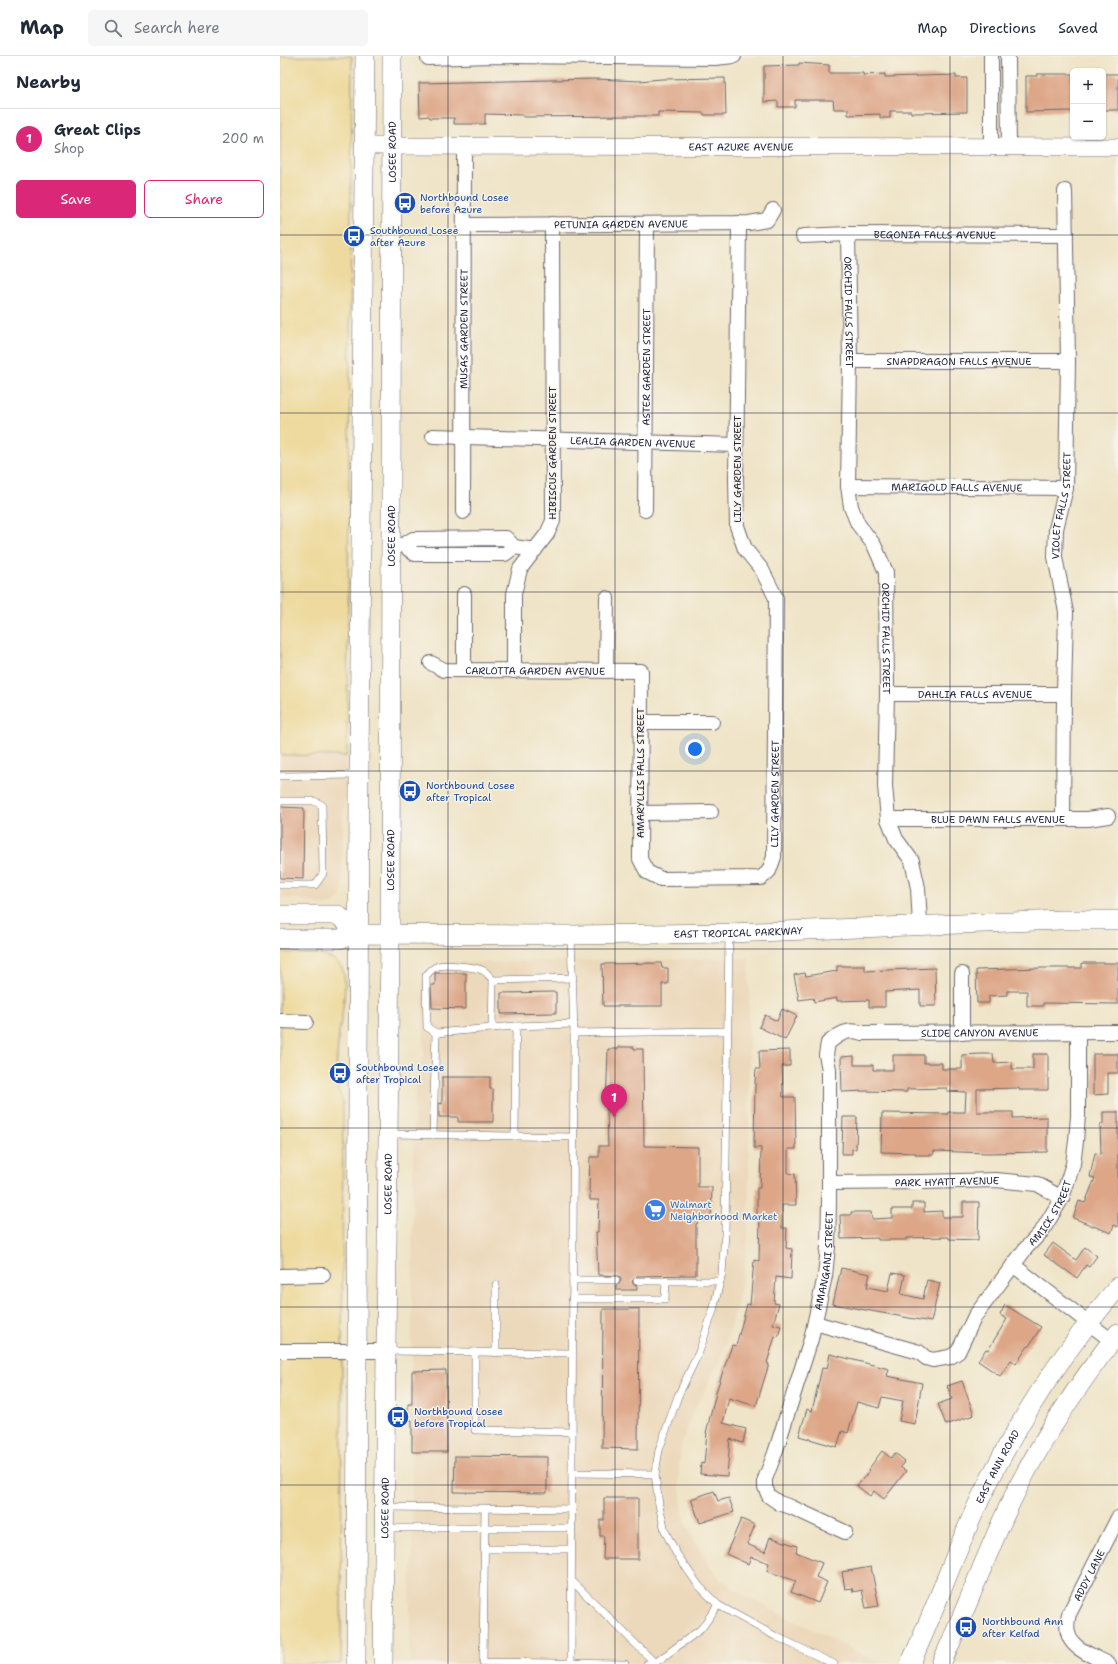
<!DOCTYPE html>
<meta charset="utf-8">
<style>
:root{--surface:#fff;--page:#f6f6f7;--text:#1f2937;--muted:#747a83;--line:#e0e1e3;--accent:#db2777}
body{margin:0;font-family:"Shantell Sans",sans-serif;background:var(--page);color:var(--text)}
.controls{position:absolute;right:12px;top:12px;display:grid;overflow:hidden;border-radius:6px;box-shadow:0 1px 3px #0004}
.controls button{width:36px;height:36px;display:grid;place-items:center;padding:0;border:0;border-bottom:1px solid var(--line);background:var(--surface);color:var(--text);font:20px sans-serif}
.you{position:absolute;left:415px;top:693px;width:14px;height:14px;margin:-10px;border:3px solid #fff;border-radius:50%;background:#1a73e8;box-shadow:0 0 0 6px #1a73e833}
.badge{display:grid;place-items:center;width:26px;height:26px;border-radius:50%;background:var(--accent);color:#fff;font-size:13px;font-weight:700}
.pin{position:absolute;translate:-50% -33px;filter:drop-shadow(0 1px 2px #0008)}
.pin::after{content:'';position:absolute;top:21px;width:14px;height:12px;background:inherit;clip-path:polygon(0 0,100% 0,50% 100%)}
.list{margin:0;padding:0;list-style:none}
h2{display:flex;justify-content:space-between;align-items:center;height:52px;margin:0;padding:0 16px;font-size:17px}
h2 small{font-size:13px;font-weight:400;color:var(--muted)}
.list li{display:grid;grid-template-columns:26px 1fr auto;gap:12px;align-items:center;box-sizing:border-box;height:60px;padding:0 16px;border-top:1px solid var(--line)}
.list b{display:block;font-size:15px;white-space:nowrap}
.list p{margin:0;font-size:13px;white-space:nowrap;color:var(--muted)}
.list em{font-size:13px;font-style:normal;color:var(--muted)}
.actions{display:flex;gap:8px;padding:12px 16px}
.actions a{flex:1;padding:9px 0;border:1px solid var(--accent);border-radius:6px;text-align:center;font-size:14px;color:var(--accent)}
.actions .main{background:var(--accent);color:#fff}
.icon{flex:none;width:22px;height:22px;fill:none;stroke:currentColor;stroke-width:2;stroke-linecap:round;stroke-linejoin:round}
.map{position:relative;flex:none;width:838px;height:1608px;overflow:hidden}
header{display:flex;align-items:center;gap:24px;box-sizing:border-box;height:56px;padding:0 20px;background:var(--surface);border-bottom:1px solid var(--line)}
header strong{font-size:19px}
nav{display:flex;gap:22px;margin-inline-start:auto;font-size:14px}
.search{width:280px;height:36px;background:var(--page);display:flex;align-items:center;gap:10px;box-sizing:border-box;padding:0 14px;border-radius:6px;color:var(--muted);font-size:15px}
main{display:flex}
aside{flex:1;background:var(--surface)}
.map>svg:first-child{display:block}
</style>
<header>
<strong>Map</strong>
<div class="search"><svg class="icon" aria-label="search" viewBox="0 0 24 24"><circle cx="10" cy="10" r="6"/><path d="M15 15l6 6"/></svg>Search here</div>
<nav><a>Map</a><a>Directions</a><a>Saved</a></nav>
</header>
<main>
<aside>
<h2>Nearby<small></small></h2>
<ul class="list">
<li><span class="badge">1</span><div><b>Great Clips</b><p>Shop</p></div><em>200 m</em></li>
</ul>
<div class="actions"><a class="main">Save</a><a>Share</a></div>
</aside>
<div class="map">
<svg width="838" height="1608" viewBox="0 0 838 1608">
<rect width="100%" height="100%" fill="#f7f3e8"/>
<filter id="ink" filterUnits="userSpaceOnUse"><feTurbulence type="fractalNoise" baseFrequency=".025" numOctaves="2"/><feDisplacementMap in="SourceGraphic" scale="8" xChannelSelector="R" yChannelSelector="G"/><feConvolveMatrix kernelMatrix="1 2 1 2 8 2 1 2 1" color-interpolation-filters="sRGB"/></filter>
<filter id="wash" filterUnits="userSpaceOnUse"><feTurbulence type="fractalNoise" baseFrequency=".012" numOctaves="4" result="noise"/><feDisplacementMap in="SourceGraphic" scale="16" xChannelSelector="R" yChannelSelector="G"/><feGaussianBlur stdDeviation="0.9" result="paint"/><feColorMatrix in="noise" values="0 0 0 0 0 0 0 0 0 0 0 0 0 0 0 0 0 1.4 0 .05"/><feComposite in="paint" operator="in"/></filter>
<g filter="url(#wash)">
<rect width="100%" height="100%" fill="#efe4c7"/>
<g fill="#ecd8ba">
<polygon points="0,699 67,700 67,739 63,760 62,832 60,841 54,847 45,849 16,842 0,843"/>
<polygon points="469,902 469,1121 468,1174 466,1201 462,1228 448,1281 438,1308 411,1361 402,1387 399,1408 399,1425 402,1450 408,1473 422,1498 440,1523 463,1539 602,1608 130,1608 130,1533 133,1491 131,1373 133,1119 135,1030 144,1000 142,918 159,907"/>
</g>
<g fill="#eeda9e" stroke="#887e6c">
<polygon points="0,0 72,0 67,700 0,699"/>
<path d="M0,896C15,897 49,896 59,908C71,920 61,961 59,977C58,988 55,1017 57,1029C58,1034 61,1040 63,1046L61,1608H0Z"/>
</g>
<g id="blocks">
<g fill="#dda687">
<polygon points="519,7 549,9 549,17 583,17 583,19 605,18 605,21 676,19 676,22 687,22 687,56 631,57 631,55 610,55 610,62 600,62 600,58 568,59 568,53 554,53 553,44 515,44 515,51 498,51 498,45 484,46 484,10 519,9"/>
<polygon points="757,18 793,18 793,55 746,56 746,20 757,20"/>
<rect x="823" y="18" width="15" height="36"/>
<polygon points="445,22 446,59 424,59 424,57 378,56 378,60 350,60 243,61 243,59 205,58 205,68 174,68 174,62 150,62 149,60 140,61 139,27 315,23 359,25 382,23"/>
<polygon points="0,751 24,752 23,823 0,822"/>
<polygon points="381,907 382,912 388,912 388,928 382,928 382,950 323,950 322,908"/>
<polygon points="802,907 838,907 838,948 763,947 763,950 747,950 747,935 727,935 727,939 709,940 709,947 697,947 696,914 762,912 802,912"/>
<polygon points="557,910 585,910 585,915 655,912 656,950 640,950 640,934 605,936 605,951 589,951 589,944 557,945 557,942 534,946 533,942 519,944 514,919 525,917 526,920 557,915"/>
<polygon points="155,917 186,917 186,953 152,952 151,929 155,929"/>
<polygon points="276,936 276,957 221,958 221,937"/>
<polygon points="502,953 517,960 505,984 479,971 485,959 497,965"/>
<polygon points="338,991 354,991 354,993 363,993 364,1090 418,1091 418,1131 432,1131 431,1164 418,1164 417,1168 416,1168 416,1219 357,1220 352,1225 353,1228 357,1230 357,1234 336,1234 336,1229 339,1228 341,1224 339,1220 318,1219 316,1176 318,1176 319,1144 310,1144 310,1136 309,1136 310,1101 319,1101 319,1090 328,1090 327,1053 326,1053 328,993 338,993"/>
<polygon points="510,994 510,1010 502,1010 503,1041 515,1041 516,1093 508,1093 508,1117 515,1118 516,1149 502,1149 502,1172 507,1172 506,1192 512,1193 511,1223 496,1221 494,1247 499,1248 493,1268 501,1270 498,1281 495,1280 487,1307 489,1308 476,1350 449,1342 443,1367 466,1373 463,1387 450,1383 447,1420 420,1418 421,1407 424,1408 427,1377 426,1377 437,1333 452,1289 456,1290 467,1248 470,1249 474,1204 479,1205 480,1162 477,1162 477,1132 480,1132 481,1092 474,1092 475,1026 476,1013 480,1013 479,995"/>
<polygon points="700,998 713,998 714,1007 732,1006 732,1013 753,1013 753,998 768,998 768,1034 739,1034 739,1032 697,1033 697,1056 733,1056 733,1062 767,1061 767,1096 707,1097 654,1095 653,1099 636,1099 636,1097 601,1096 602,1057 668,1058 668,1056 685,1056 686,1036 667,1035 667,1032 627,1033 627,1036 585,1035 562,1036 561,1001 574,1000 574,1009 593,1009 593,1014 613,1014 613,999 644,999 644,1007 662,1007 662,1013 682,1013 682,999"/>
<polygon points="813,998 838,998 838,1017 828,1017 828,1038 813,1039"/>
<polygon points="162,1021 210,1021 210,1033 213,1033 213,1066 178,1066 178,1061 159,1061 159,1047 162,1048"/>
<polygon points="823,1056 838,1056 838,1171 834,1169 831,1177 793,1162 799,1145 805,1147 815,1122 810,1121 815,1097 821,1098 820,1068 823,1068"/>
<polygon points="563,1061 577,1061 576,1093 572,1093 572,1098 562,1098"/>
<polygon points="683,1146 699,1146 698,1184 669,1183 669,1181 626,1182 626,1184 598,1184 598,1182 561,1183 560,1159 571,1159 571,1156 591,1156 592,1163 612,1162 612,1153 632,1153 632,1147 644,1147 644,1156 662,1155 662,1161 683,1161"/>
<polygon points="773,1187 796,1204 805,1191 817,1200 809,1211 806,1209 797,1222 764,1199"/>
<polygon points="561,1212 590,1218 587,1231 608,1235 612,1217 625,1219 621,1238 643,1243 647,1224 660,1227 651,1266 553,1248"/>
<polygon points="725,1249 761,1271 749,1290 748,1290 736,1308 731,1304 720,1320 698,1305 706,1293 708,1294 727,1263 720,1259"/>
<polygon points="323,1253 359,1253 358,1393 322,1392"/>
<polygon points="550,1298 609,1313 607,1320 642,1327 635,1368 619,1365 623,1345 602,1341 599,1352 577,1346 568,1377 562,1375 557,1391 519,1380 527,1353 532,1355 542,1312 547,1313"/>
<polygon points="166,1314 167,1396 132,1396 132,1364 128,1364 128,1348 132,1348 132,1315"/>
<polygon points="682,1325 694,1359 666,1369 658,1348 672,1343 667,1330"/>
<polygon points="602,1395 611,1402 615,1397 625,1405 620,1411 626,1415 604,1443 594,1435 590,1440 577,1430 589,1415 588,1414"/>
<polygon points="175,1400 267,1401 267,1437 174,1436"/>
<polygon points="434,1435 438,1445 449,1442 454,1456 420,1467 411,1443"/>
<polygon points="324,1442 358,1442 358,1503 323,1503 324,1480 320,1480 320,1464 324,1464"/>
<polygon points="461,1463 475,1469 467,1488 485,1496 490,1481 517,1490 516,1496 542,1507 536,1521 547,1526 538,1547 511,1536 516,1525 487,1515 489,1507 471,1501 468,1508 446,1498"/>
<polygon points="591,1511 599,1550 586,1552 582,1534 573,1536 572,1532 565,1533 562,1516"/>
</g>
</g>
</g>
<g filter="url(#ink)">
<use href="#blocks" fill-opacity="0" stroke="#6a666c" stroke-width="1"/>
<g fill="none" stroke-linecap="round" stroke-linejoin="round">
<g stroke="#6a666c" stroke-width="8">
<g id="service">
<polyline points="0,720 78,719"/>
<polyline points="0,745 34,745 42,749 43,818 35,829 0,829"/>
<polyline points="449,877 445,1178 442,1217 433,1255 419,1296 398,1340 379,1394 375,1418 379,1449 385,1475 396,1497 419,1530 438,1549 495,1580 554,1608"/>
<polyline points="212,972 213,924 293,922"/>
<path d="M156,977L147,971L146,920C149,916 152,912 158,910C165,908 198,911 204,915C207,917 210,921 213,924"/>
<polyline points="294,977 447,975"/>
<polyline points="110,1078 293,1081"/>
<polyline points="153,1079 156,977 236,970 294,968"/>
<polyline points="235,1080 236,970"/>
<polyline points="293,1224 336,1224"/>
<polyline points="357,1225 386,1225"/>
<polyline points="216,1229 216,1297"/>
<polyline points="292,1243 385,1243 386,1225 440,1225"/>
<polyline points="108,1295 292,1297"/>
<polyline points="195,1296 195,1374 292,1376"/>
<polyline points="292,1417 375,1418"/>
<polyline points="106,1451 291,1453"/>
<polyline points="205,1453 203,1606 345,1608"/>
<polyline points="106,1472 291,1472"/>
<polyline points="205,1493 291,1493"/>
<polyline points="291,1524 375,1607"/>
<polyline points="291,1608 294,977 291,880"/>
<polyline points="367,1608 375,1607 421,1573 438,1549"/>
</g>
</g>
<g stroke="#6a666c" stroke-width="16">
<g id="minor">
<polyline points="711,0 711,91"/>
<polyline points="728,0 729,91"/>
<polyline points="148,2 211,0 435,2 454,0"/>
<path id="s1" d="M184,169L469,167L487,164L493,154"/>
<path id="s2" d="M568,178L570,305L568,430L571,451L578,468L594,489L606,516L607,638L605,730L608,763L616,783L632,805L638,832L640,869"/>
<path id="s3" d="M523,180L568,178L786,179"/>
<path id="s4" d="M570,305H788"/>
<path id="s5" d="M153,380L456,389"/>
<path id="s6" d="M568,430L786,432"/>
<path id="s7" d="M365,454L367,168"/>
<path id="s8" d="M183,456L184,91"/>
<polyline points="234,491 226,482 133,483 123,489 135,498 225,498 234,491 255,494"/>
<path id="s9" d="M151,607L164,614L361,615L360,803L367,816L381,823L481,822L489,815L494,801L496,542L482,514L465,493L457,470L456,423L459,167"/>
<polyline points="184,614 184,538"/>
<polyline points="234,615 234,538 240,513 267,478 273,465 272,168"/>
<polyline points="326,615 327,542"/>
<path id="s10" d="M607,638H784"/>
<polyline points="361,666 432,666"/>
<polyline points="360,757 431,756"/>
<path id="s11" d="M783,762L784,638L786,556L775,501L776,473L786,432L788,305L785,135"/>
<path id="s12" d="M608,763H808L828,760"/>
<polyline points="682,918 682,977"/>
<polyline points="0,965 26,966"/>
<path id="s13" d="M549,1127L643,1126L716,1124L757,1128L782,1142"/>
<polyline points="733,1209 832,1285"/>
<polyline points="0,1220 43,1219"/>
<path id="s14" d="M535,1267L639,1296L646,1302L653,1304L670,1301L678,1296L695,1260L746,1192L762,1175L782,1142L793,1108L796,1085L798,1060V976"/>
<polyline points="0,1295 105,1295"/>
<path id="s15" d="M565,1476L511,1451L499,1447L489,1440L485,1431V1423L495,1397L531,1283L545,1220L548,1191L549,1145V1013L546,999L548,987C560,978 567,972 582,977L838,976"/>
<path id="s16" d="M829,1608C806,1596 780,1591 789,1558L838,1462"/>
</g>
</g>
<g stroke="#6a666c" stroke-width="18">
<g id="tertiary">
<path id="s17" d="M84,90L838,91"/>
</g>
</g>
<g stroke="#6a666c" stroke-width="20">
<g id="secondary">
<polyline points="0,859 58,859 79,878"/>
<path id="s18" d="M0,883H59L79,878L291,879L449,877L780,864H838"/>
<polyline points="76,1608 79,719 85,0"/>
<path id="s19" d="M103,1608L110,878L112,0"/>
<path id="s20" d="M630,1608C657,1551 676,1492 704,1435C739,1363 786,1292 838,1231"/>
<path d="M661,1608C685,1557 704,1503 728,1452C757,1390 796,1331 838,1277"/>
</g>
</g>
<use href="#service" stroke="#fff" stroke-width="7"/>
<use href="#minor" stroke="#fff" stroke-width="14"/>
<use href="#tertiary" stroke="#fff" stroke-width="17"/>
<use href="#secondary" stroke="#fff" stroke-width="19"/>
</g>
</g>
<path fill="none" stroke="#22223b" stroke-width="1" stroke-opacity="0.55" d="M168,0V1608M335,0V1608M503,0V1608M670,0V1608M0,179H838M0,357H838M0,536H838M0,715H838M0,893H838M0,1072H838M0,1251H838M0,1429H838"/>
<defs>
<g id="bus-disc" transform="scale(1.15)"><circle r="9.5" fill="#1a4fb4" stroke="#f7f3e8"/><path d="M-5-6H5V4H4V6H2V4H-2V6H-4V4H-5ZM-3.5-4V0h7V-4ZM-3.5 1.2v1.5H-2V1.2ZM2 1.2v1.5H3.5V1.2Z" fill="#fff"/></g>
<g id="supermarket-disc" transform="scale(1.15)"><circle r="9.5" fill="#3f7fe0" stroke="#f7f3e8"/><path d="M-6-5.5h2.5l.6 2H6L4.5 2H-2.5L-4.4-4H-6ZM-1.5 3.2a1.3 1.3 0 1 0 .1 0ZM3 3.2a1.3 1.3 0 1 0 .1 0Z" fill="#fff"/></g>
</defs>
<g fill-rule="evenodd">
<use href="#bus-disc" x="125" y="147"/>
<use href="#bus-disc" x="74" y="180"/>
<use href="#bus-disc" x="130" y="735"/>
<use href="#bus-disc" x="60" y="1017"/>
<use href="#supermarket-disc" x="375" y="1154"/>
<use href="#bus-disc" x="118" y="1361"/>
<use href="#bus-disc" x="686" y="1571"/>
</g>
<g text-anchor="middle" stroke-width="3" stroke-linejoin="round" paint-order="stroke">
<g font-size="10" fill="#22223b" stroke="#f7f3e8">
<text dy="4" stroke="none"><textPath href="#s17" startOffset="377">EAST AZURE AVENUE</textPath></text>
<text dy="4" stroke="none"><textPath href="#s19" startOffset="1512">LOSEE ROAD</textPath></text>
<text dy="4" stroke="none"><textPath href="#s1" startOffset="157">PETUNIA GARDEN AVENUE</textPath></text>
<text dy="4" stroke="none"><textPath href="#s3" startOffset="132">BEGONIA FALLS AVENUE</textPath></text>
<text dy="4" stroke="none"><textPath href="#s2" startOffset="78">ORCHID FALLS STREET</textPath></text>
<text dy="4" stroke="none"><textPath href="#s8" startOffset="183">MUSAS GARDEN STREET</textPath></text>
<text dy="4" stroke="none"><textPath href="#s4" startOffset="109">SNAPDRAGON FALLS AVENUE</textPath></text>
<text dy="4" stroke="none"><textPath href="#s7" startOffset="143">ASTER GARDEN STREET</textPath></text>
<text dy="4" stroke="none"><textPath href="#s5" startOffset="200">LEALIA GARDEN AVENUE</textPath></text>
<text transform="translate(272 397) rotate(-90)" y="4">HIBISCUS GARDEN STREET</text>
<text transform="translate(457 413) rotate(-90)" y="4">LILY GARDEN STREET</text>
<text dy="4" stroke="none"><textPath href="#s6" startOffset="109">MARIGOLD FALLS AVENUE</textPath></text>
<text dy="4" stroke="none"><textPath href="#s11" startOffset="314">VIOLET FALLS STREET</textPath></text>
<text dy="4" stroke="none"><textPath href="#s19" startOffset="1128">LOSEE ROAD</textPath></text>
<text dy="4" stroke="none"><textPath href="#s2" startOffset="414">ORCHID FALLS STREET</textPath></text>
<text dy="4" stroke="none"><textPath href="#s9" startOffset="106">CARLOTTA GARDEN AVENUE</textPath></text>
<text dy="4" stroke="none"><textPath href="#s10" startOffset="88">DAHLIA FALLS AVENUE</textPath></text>
<text transform="translate(360 717) rotate(-90)" y="4">AMARYLLIS FALLS STREET</text>
<text dy="4" stroke="none"><textPath href="#s9" startOffset="619">LILY GARDEN STREET</textPath></text>
<text dy="4" stroke="none"><textPath href="#s12" startOffset="110">BLUE DAWN FALLS AVENUE</textPath></text>
<text dy="4" stroke="none"><textPath href="#s19" startOffset="804">LOSEE ROAD</textPath></text>
<text dy="4" stroke="none"><textPath href="#s18" startOffset="459">EAST TROPICAL PARKWAY</textPath></text>
<text dy="4" stroke="none"><textPath href="#s15" startOffset="703">SLIDE CANYON AVENUE</textPath></text>
<text dy="4" stroke="none"><textPath href="#s13" startOffset="118">PARK HYATT AVENUE</textPath></text>
<text dy="4" stroke="none"><textPath href="#s19" startOffset="480">LOSEE ROAD</textPath></text>
<text dy="4" stroke="none"><textPath href="#s14" startOffset="319">AMICK STREET</textPath></text>
<text dy="4" stroke="none"><textPath href="#s15" startOffset="329">AMANGANI STREET</textPath></text>
<text dy="4" stroke="none"><textPath href="#s20" startOffset="216">EAST ANN ROAD</textPath></text>
<text dy="4" stroke="none"><textPath href="#s19" startOffset="156">LOSEE ROAD</textPath></text>
<text dy="4" stroke="none"><textPath href="#s16" startOffset="116">ADDY LANE</textPath></text>
</g>
<g font-size="10" fill="#164399" stroke="#f7f3e8" text-anchor="start">
<text x="140" y="145">Northbound Losee<tspan x="140" dy="12">before Azure</tspan></text>
<text x="90" y="178">Southbound Losee<tspan x="90" dy="12">after Azure</tspan></text>
<text x="146" y="733">Northbound Losee<tspan x="146" dy="12">after Tropical</tspan></text>
<text x="76" y="1015">Southbound Losee<tspan x="76" dy="12">after Tropical</tspan></text>
<text x="134" y="1359">Northbound Losee<tspan x="134" dy="12">before Tropical</tspan></text>
<text x="702" y="1569">Northbound Ann<tspan x="702" dy="12">after Kelfad</tspan></text>
</g>
<g font-size="10" fill="#366cbe" stroke="#f7f3e8" text-anchor="start">
<text x="390" y="1152">Walmart<tspan x="390" dy="12">Neighborhood Market</tspan></text>
</g>
</g>
</svg>
<div class="controls">
<button>+</button>
<button>−</button>
</div>
<div class="you"></div>
<div class="pin badge" style="left:334px;top:1061px">1</div>
</div>
</main>
